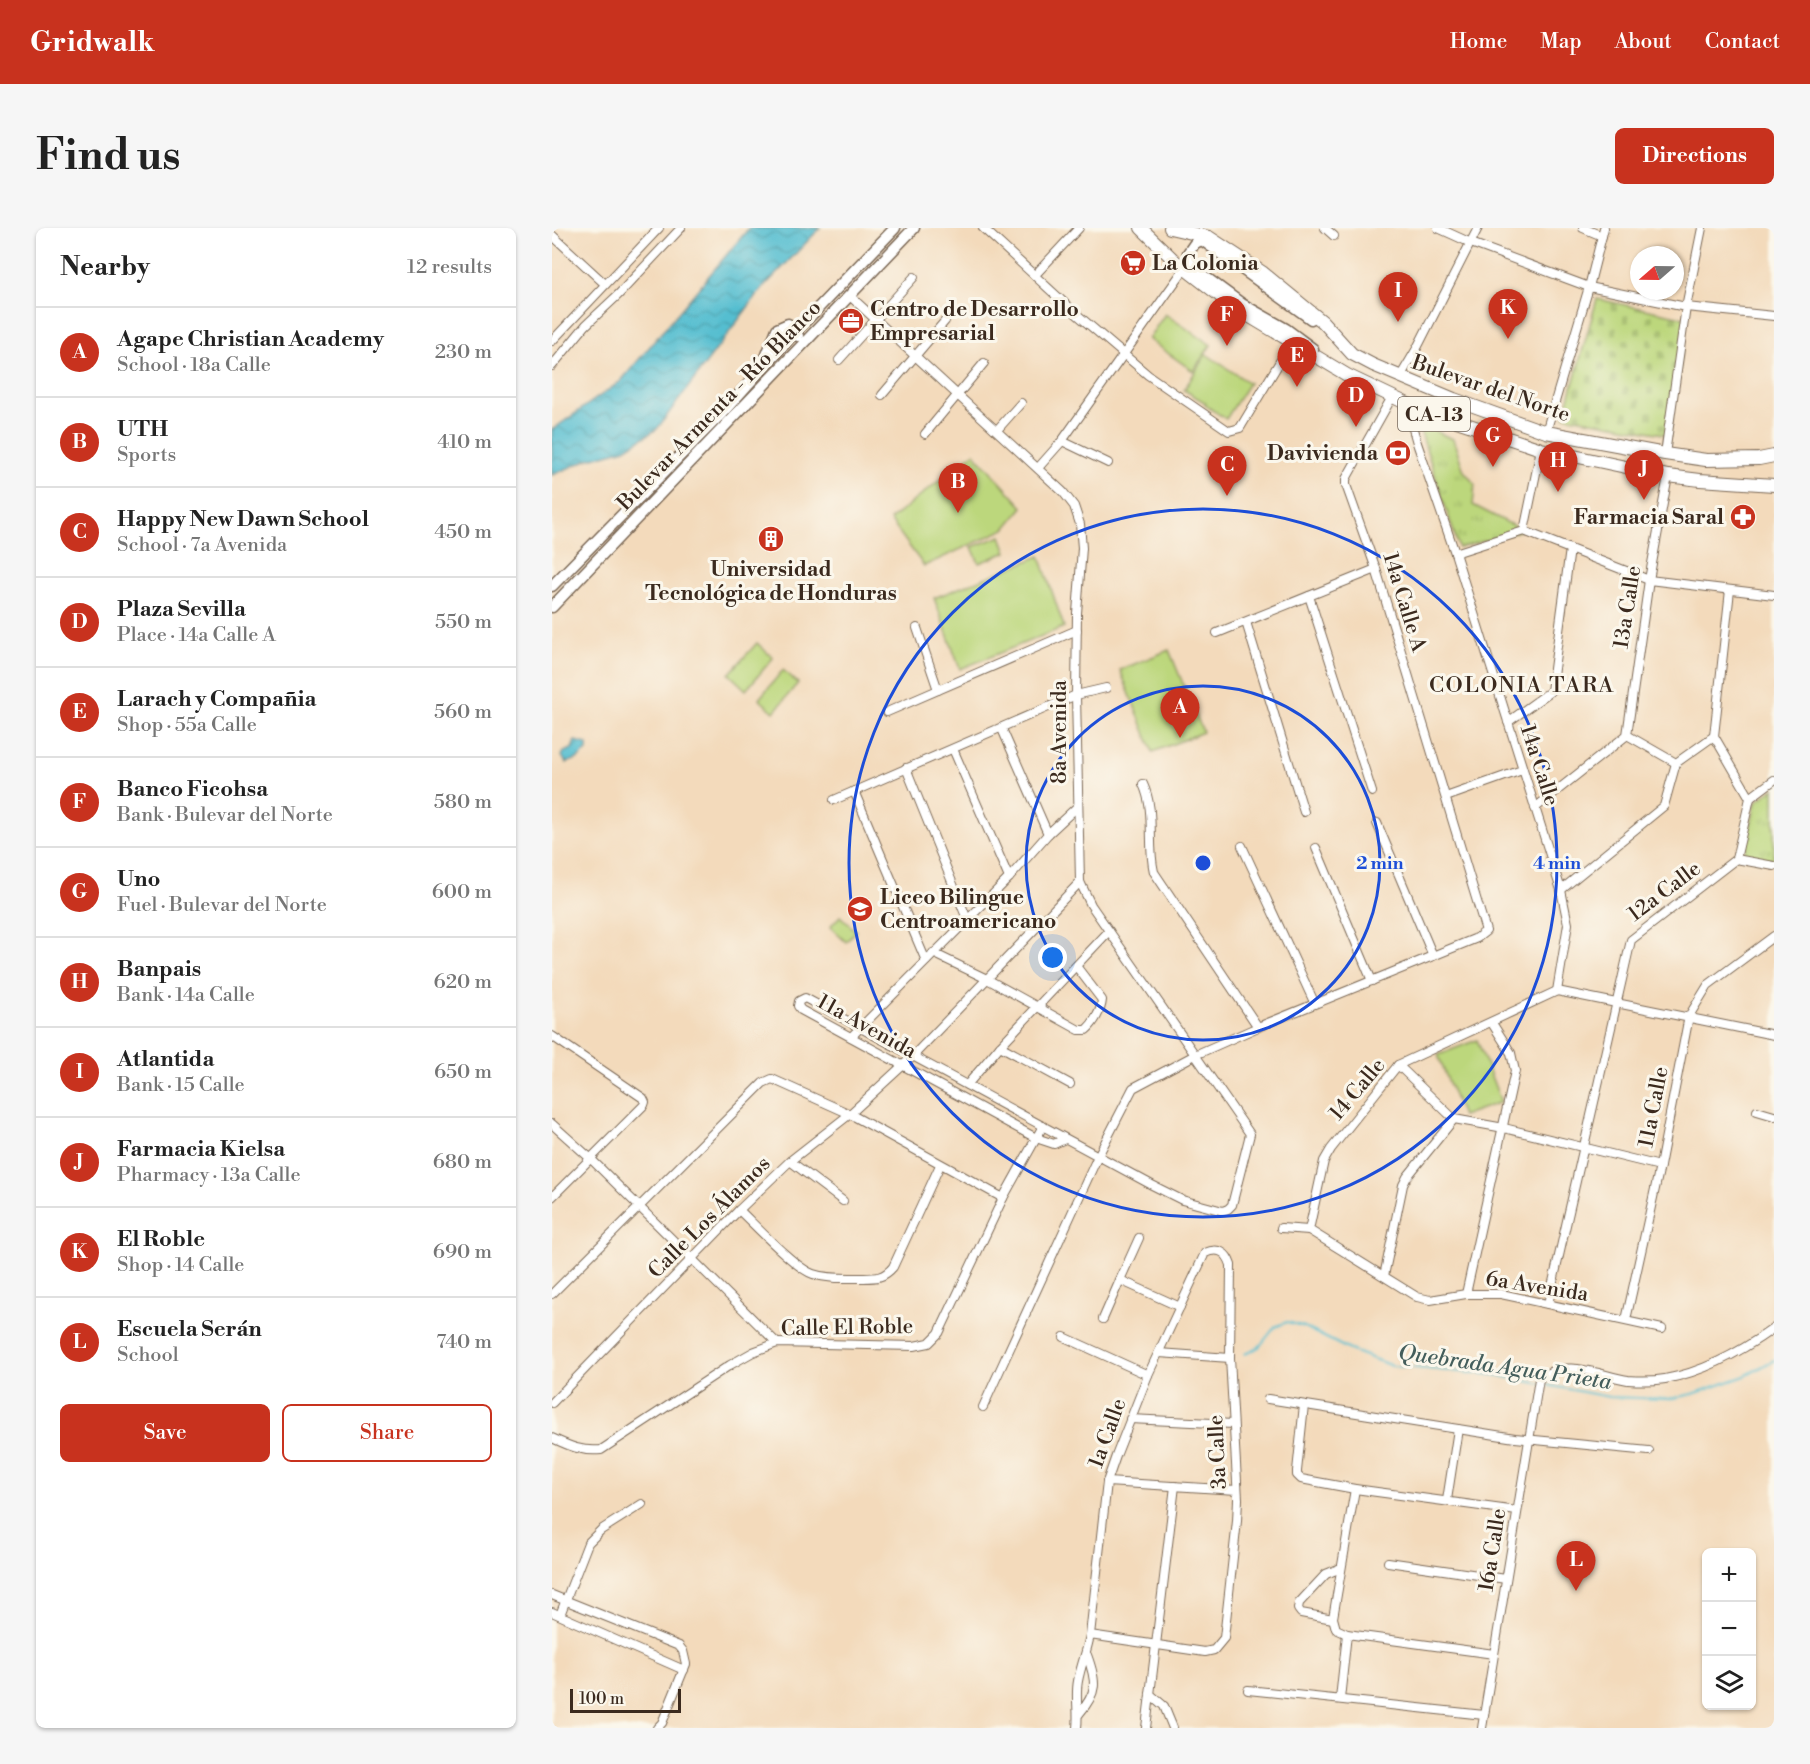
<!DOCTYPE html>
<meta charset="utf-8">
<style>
:root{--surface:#fff;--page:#f6f6f6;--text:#222;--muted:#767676;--line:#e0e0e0;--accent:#c8321e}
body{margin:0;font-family:"Libre Bodoni",serif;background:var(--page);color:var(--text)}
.controls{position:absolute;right:18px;bottom:18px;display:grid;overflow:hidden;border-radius:9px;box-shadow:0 2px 4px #0004}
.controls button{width:54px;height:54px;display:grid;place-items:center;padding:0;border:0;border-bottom:2px solid var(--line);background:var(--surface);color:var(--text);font:30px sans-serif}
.compass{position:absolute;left:1078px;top:18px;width:54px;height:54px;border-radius:50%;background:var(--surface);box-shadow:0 2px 4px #0004;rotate:250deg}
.scale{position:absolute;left:18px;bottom:15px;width:111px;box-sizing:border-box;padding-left:6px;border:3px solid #3b2a1e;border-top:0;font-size:16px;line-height:21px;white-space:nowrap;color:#3b2a1e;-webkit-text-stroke:4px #fbf7ec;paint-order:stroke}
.you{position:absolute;left:501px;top:730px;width:21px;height:21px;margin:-15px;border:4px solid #fff;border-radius:50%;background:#1a73e8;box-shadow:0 0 0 9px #1a73e833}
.badge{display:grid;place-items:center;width:39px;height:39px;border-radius:50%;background:var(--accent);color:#fff;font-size:20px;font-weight:700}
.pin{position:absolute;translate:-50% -50px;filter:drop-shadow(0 2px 3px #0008)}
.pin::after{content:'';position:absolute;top:32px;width:21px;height:18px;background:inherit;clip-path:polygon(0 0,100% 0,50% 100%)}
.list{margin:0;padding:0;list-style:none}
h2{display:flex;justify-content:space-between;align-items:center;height:78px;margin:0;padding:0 24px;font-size:26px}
h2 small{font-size:20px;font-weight:400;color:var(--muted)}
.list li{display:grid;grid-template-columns:39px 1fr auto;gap:18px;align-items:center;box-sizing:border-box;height:90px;padding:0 24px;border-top:2px solid var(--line)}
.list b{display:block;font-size:22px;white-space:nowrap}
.list p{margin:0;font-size:20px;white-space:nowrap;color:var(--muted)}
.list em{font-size:20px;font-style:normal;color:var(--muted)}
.actions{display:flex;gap:12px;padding:18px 24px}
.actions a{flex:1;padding:14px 0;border:2px solid var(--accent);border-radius:9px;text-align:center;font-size:21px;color:var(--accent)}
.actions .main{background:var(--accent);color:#fff}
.icon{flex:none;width:33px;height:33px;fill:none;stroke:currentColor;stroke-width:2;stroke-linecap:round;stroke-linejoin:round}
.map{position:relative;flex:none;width:1222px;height:1500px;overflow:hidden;border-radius:9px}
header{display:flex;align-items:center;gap:36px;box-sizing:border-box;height:84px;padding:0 30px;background:var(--accent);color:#fff}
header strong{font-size:28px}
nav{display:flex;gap:33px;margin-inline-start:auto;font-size:21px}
.intro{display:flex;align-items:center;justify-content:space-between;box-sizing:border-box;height:144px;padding:0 36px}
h1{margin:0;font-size:42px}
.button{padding:15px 27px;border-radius:9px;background:var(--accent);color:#fff;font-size:21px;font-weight:700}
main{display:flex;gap:36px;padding:0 36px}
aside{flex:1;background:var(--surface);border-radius:9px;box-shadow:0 2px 4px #0004}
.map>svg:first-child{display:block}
</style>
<header>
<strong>Gridwalk</strong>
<nav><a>Home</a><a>Map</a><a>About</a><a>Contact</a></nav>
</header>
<div class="intro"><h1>Find us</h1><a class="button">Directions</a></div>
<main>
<aside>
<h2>Nearby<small>12 results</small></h2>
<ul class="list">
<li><span class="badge">A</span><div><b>Agape Christian Academy</b><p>School · 18a Calle</p></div><em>230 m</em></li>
<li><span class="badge">B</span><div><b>UTH</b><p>Sports</p></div><em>410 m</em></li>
<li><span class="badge">C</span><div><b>Happy New Dawn School</b><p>School · 7a Avenida</p></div><em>450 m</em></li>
<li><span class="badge">D</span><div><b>Plaza Sevilla</b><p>Place · 14a Calle A</p></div><em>550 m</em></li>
<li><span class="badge">E</span><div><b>Larach y Compañia</b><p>Shop · 55a Calle</p></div><em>560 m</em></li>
<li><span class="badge">F</span><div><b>Banco Ficohsa</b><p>Bank · Bulevar del Norte</p></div><em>580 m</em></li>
<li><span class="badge">G</span><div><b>Uno</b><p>Fuel · Bulevar del Norte</p></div><em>600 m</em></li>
<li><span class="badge">H</span><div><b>Banpais</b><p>Bank · 14a Calle</p></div><em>620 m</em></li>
<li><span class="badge">I</span><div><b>Atlantida</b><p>Bank · 15 Calle</p></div><em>650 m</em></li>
<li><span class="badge">J</span><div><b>Farmacia Kielsa</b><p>Pharmacy · 13a Calle</p></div><em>680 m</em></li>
<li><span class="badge">K</span><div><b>El Roble</b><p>Shop · 14 Calle</p></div><em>690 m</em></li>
<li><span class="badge">L</span><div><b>Escuela Serán</b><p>School</p></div><em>740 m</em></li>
</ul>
<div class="actions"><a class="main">Save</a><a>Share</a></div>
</aside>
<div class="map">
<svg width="1222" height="1500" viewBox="0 0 1222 1500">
<defs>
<pattern id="grass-tufts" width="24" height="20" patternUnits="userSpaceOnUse" patternTransform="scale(1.5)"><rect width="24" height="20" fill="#bcd77c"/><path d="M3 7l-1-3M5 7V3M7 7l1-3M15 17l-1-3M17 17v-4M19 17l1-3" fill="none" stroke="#a2b96b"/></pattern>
<pattern id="cemetery-stones" width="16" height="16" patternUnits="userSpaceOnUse" patternTransform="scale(1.5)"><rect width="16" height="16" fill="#bcd77c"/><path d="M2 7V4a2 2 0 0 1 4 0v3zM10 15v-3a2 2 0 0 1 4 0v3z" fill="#a2b96b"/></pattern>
<pattern id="water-waves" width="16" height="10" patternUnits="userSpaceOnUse" patternTransform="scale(1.5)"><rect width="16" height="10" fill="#54bed0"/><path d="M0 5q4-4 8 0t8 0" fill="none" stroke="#479ba8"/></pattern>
</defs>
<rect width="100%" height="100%" fill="#fbf7ec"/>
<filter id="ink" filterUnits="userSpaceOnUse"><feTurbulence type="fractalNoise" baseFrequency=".0167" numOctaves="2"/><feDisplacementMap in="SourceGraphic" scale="12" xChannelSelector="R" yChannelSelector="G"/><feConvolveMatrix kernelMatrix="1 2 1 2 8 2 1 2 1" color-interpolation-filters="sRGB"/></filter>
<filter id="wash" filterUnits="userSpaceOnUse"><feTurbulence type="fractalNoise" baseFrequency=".008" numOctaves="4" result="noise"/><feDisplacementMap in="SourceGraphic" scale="24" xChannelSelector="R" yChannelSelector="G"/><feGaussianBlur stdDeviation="1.35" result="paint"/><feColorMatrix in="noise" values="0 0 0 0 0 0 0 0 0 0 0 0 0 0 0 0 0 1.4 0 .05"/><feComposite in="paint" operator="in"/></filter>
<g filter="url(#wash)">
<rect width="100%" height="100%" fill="#f3dabb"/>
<g fill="url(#grass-tufts)" stroke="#7c804d" stroke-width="1.5">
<path d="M866,196C879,199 889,207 901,211L912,243L923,256L921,277L970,302L907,320Z"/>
<polygon points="1222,560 1222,634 1192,628 1204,574"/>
</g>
<polygon fill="url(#cemetery-stones)" stroke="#7c804d" stroke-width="1.5" points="1045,71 1135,90 1117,207 1012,188"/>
<g fill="#bcd77c" stroke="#7c804d" stroke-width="1.5">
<polygon points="613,86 659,117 641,143 596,111"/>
<polygon points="654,126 697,155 674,191 653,177 654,175 632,162"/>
<polygon points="422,225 471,279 453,301 372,338 338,292"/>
<polygon points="449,308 455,324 427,335 420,319"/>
<polygon points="488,328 512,399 408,441 382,370"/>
<polygon points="205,415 221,430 194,462 177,446"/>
<polygon points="617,422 651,504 601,524 568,442"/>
<polygon points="231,442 246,455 222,484 207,471"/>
<polygon points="288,688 304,703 294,714 278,699"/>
<polygon points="925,812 949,874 910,888 886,827"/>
</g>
<g fill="url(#water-waves)" stroke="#487477" stroke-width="1.5">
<polygon points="197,0 268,0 208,63 105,201 73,221 37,231 0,247 0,202 69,153"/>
<polygon points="23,513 35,516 35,523 25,531 14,535 10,528 12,524 20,521"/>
</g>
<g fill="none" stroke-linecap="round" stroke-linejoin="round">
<polyline stroke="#54bed0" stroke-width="2" points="693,1126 707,1119 723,1099 735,1094 750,1098 798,1122 840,1138 943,1147 1057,1169 1116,1171 1141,1166 1193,1148 1222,1132"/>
</g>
</g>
<g filter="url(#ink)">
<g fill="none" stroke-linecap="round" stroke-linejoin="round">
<g stroke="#7b6855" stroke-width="10">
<g id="minor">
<polyline points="431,0 521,83 596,147 677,203 688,200 739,115"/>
<polyline points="773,0 782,8"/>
<polyline points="886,0 919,15 1037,59 1134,79 1222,88"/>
<polyline points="1031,0 1050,8"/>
<polyline points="0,7 53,56"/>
<polyline points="483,47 527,0"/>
<polyline points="298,68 511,264 522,278 528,296 530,320 525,385 524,467 528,654 539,677 698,906 680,977 676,981 671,983 630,972 600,957 253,770 247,773 246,778 249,782 484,910 502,916 513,911"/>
<polyline points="0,113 107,0"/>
<polyline points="287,132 362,49"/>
<polyline points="0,138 34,97 66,67 129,0"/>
<polyline points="848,149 864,122 926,0"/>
<polyline points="330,167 393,93"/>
<polyline points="860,178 861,201 865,215 903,325 1009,662 1016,696 1005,763"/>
<polyline points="445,202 469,175"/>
<polyline points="994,204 1037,59 1052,0"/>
<polyline points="373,206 432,135"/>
<polyline points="510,213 556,235"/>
<polyline points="1113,226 1134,79 1150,0"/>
<polyline points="486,240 510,213 633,40"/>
<polyline points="972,303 1097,352 1222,367"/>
<polyline points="903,325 972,303 989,221"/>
<polyline points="757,368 820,564"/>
<polyline points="694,394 752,584"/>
<polyline points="365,400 386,462"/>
<polyline points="665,405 824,341"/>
<polyline points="335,484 525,402"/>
<polyline points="956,494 999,463 1018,321"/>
<polyline points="450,501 496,606"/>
<polyline points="1075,507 1124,535 1162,508"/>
<polyline points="401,521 457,650"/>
<polyline points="354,540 415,691"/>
<path d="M591,556C604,584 595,614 602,644L706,799"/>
<polyline points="302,563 374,733"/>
<polyline points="894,569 970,542"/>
<polyline points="1198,570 1222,552"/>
<polyline points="282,572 524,467 554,460"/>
<polyline points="983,580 1075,507 1097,352 1116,248"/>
<polyline points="825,595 881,728"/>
<polyline points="690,618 762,774"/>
<polyline points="764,620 820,753"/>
<polyline points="1184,631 1222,638"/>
<polyline points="1009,662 1112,578 1124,535"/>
<path d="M381,725L435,751L527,802H534C542,795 549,783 550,772L524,738"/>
<polyline points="1005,763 1222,807"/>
<polyline points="0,808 91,870 93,874 92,877 0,969"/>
<polyline points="299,809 457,650 496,606 525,579"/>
<polyline points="448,818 518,856"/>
<polyline points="846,837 902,891 952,900 1108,938"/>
<polyline points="415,857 448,818 557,703"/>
<polyline points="1205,883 1222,888"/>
<polyline points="0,896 39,931 225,1115"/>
<polyline points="238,933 291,973"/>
<path d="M187,982C203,997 243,1040 261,1046C276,1051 293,1050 308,1050C322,1050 331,1051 341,1039L388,937"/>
<polyline points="729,1000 757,1002 865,1069 878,1072 914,1066 949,1066 1110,1101"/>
<polyline points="757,1002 772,933 779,921 846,837 1005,763"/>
<polyline points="832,1048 851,957 855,949 902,891"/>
<polyline points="568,1052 587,1010"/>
<polyline points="0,1066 211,855 220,851 298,886 451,970"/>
<polyline points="914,1066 963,843 959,825 940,795"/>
<polyline points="996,1076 1079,712 1184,631 1198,570 1162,508 1178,362"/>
<polyline points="551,1091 568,1052 628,1079"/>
<polyline points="1074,1092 1108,938 1137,788 1156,757 1222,708"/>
<polyline points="512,1109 596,1147"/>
<polyline points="607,1125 678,1130"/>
<polyline points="716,1171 963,1210 1097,1223"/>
<polyline points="0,1175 187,982 238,933 298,886 360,829 528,654"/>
<polyline points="752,1177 745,1243 745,1247 749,1251 803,1261 965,1283"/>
<polyline points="431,1179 546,928 581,860 643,827 706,799 925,710 934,703 824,341 794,257 794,251 840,169"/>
<polyline points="578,1191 681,1196"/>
<path d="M0,1210C17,1218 30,1224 49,1222L178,1137L201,1124L225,1115L362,1118L377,1115L387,1105L451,970L491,898"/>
<polyline points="555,1254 685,1262"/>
<polyline points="803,1261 781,1390 784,1401 795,1406 942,1426"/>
<polyline points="895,1272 906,1201"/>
<polyline points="836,1334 954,1351"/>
<polyline points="0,1367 127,1418 131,1423 134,1436 110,1495 105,1500"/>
<polyline points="0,1384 132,1442"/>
<polyline points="8,1387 36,1315 49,1302 90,1276"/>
<polyline points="781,1391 749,1385 746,1381 747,1375 774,1346 789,1340"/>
<polyline points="696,1462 932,1487"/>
<polyline points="598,1466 612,1478 621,1500"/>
<polyline points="788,1471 795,1406"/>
<path d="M527,1486C546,1464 545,1454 535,1427"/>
<path d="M525,1500C527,1484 523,1468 526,1453C529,1437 535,1423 538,1407L555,1254L564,1228L596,1147L653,1025C666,1019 675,1024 679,1037L678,1130L686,1271L685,1293L672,1410L662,1422L653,1424L538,1407"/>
<polyline points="594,1500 623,1258"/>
<path d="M930,1500L987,1151C1010,1129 1050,1148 1076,1152C1089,1153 1101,1153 1113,1151C1153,1144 1190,1123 1222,1100"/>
</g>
</g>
<g stroke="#7b6855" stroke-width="13">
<g id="secondary">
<polyline points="759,91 650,12 643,15 636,25 637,33 645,43 690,76 734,101 761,121"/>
<polyline points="211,137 225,101 236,96 241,99 246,108"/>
<polyline points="0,358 173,182 244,103 343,0"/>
<polyline points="0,379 362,0"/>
</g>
</g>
<g stroke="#7b6855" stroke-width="14">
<g id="trunk">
<polyline points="589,0 623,33 685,81 795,147 860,178 989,221 1116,248 1148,252 1222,257"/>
<polyline points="618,0 657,9 710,44 771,94 800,126 821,137 902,171 994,204 1113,226 1154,232 1207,231 1222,228"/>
</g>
</g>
<use href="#minor" stroke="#fff" stroke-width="8"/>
<use href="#secondary" stroke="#fff" stroke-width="10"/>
<use href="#trunk" stroke="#fff" stroke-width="12"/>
</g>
</g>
<g fill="none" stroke="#1d4ed8" stroke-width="3">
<circle cx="651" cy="635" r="177"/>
<circle cx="651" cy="635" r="354"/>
</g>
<defs>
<g id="supermarket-disc" transform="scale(1.35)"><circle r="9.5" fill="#c8321e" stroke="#fbf7ec"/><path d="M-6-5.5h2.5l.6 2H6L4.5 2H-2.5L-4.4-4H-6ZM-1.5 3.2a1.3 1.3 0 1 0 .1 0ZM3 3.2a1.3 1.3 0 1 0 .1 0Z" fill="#fff"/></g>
<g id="office-disc" transform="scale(1.35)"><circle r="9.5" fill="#c8321e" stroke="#fbf7ec"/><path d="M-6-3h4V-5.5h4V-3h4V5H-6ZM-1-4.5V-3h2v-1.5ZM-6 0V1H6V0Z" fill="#fff"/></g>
<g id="bank-disc" transform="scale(1.35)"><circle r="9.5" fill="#c8321e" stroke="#fbf7ec"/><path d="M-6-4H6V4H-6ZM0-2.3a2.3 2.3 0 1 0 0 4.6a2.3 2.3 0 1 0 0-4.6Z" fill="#fff"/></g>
<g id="pharmacy-disc" transform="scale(1.35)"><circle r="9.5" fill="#c8321e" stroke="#fbf7ec"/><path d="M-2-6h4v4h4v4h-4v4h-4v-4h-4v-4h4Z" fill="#fff"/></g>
<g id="building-disc" transform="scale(1.35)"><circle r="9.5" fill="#c8321e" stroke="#fbf7ec"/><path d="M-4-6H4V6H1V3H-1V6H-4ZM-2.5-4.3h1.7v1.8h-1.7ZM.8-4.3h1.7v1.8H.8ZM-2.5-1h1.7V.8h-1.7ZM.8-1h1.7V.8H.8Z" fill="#fff"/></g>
<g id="school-disc" transform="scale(1.35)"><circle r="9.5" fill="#c8321e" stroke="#fbf7ec"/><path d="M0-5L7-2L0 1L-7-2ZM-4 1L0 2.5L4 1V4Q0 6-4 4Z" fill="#fff"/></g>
</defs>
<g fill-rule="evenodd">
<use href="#supermarket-disc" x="581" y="35"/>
<use href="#office-disc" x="299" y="93"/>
<use href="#bank-disc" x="846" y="225"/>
<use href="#pharmacy-disc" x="1191" y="289"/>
<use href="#building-disc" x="219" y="311"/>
<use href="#school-disc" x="308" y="681"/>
</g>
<g text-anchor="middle" stroke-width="6" stroke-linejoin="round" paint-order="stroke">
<rect fill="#fbf7ec" stroke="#75685c" stroke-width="1.5" x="846" y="169" width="72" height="34" rx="4.5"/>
<g font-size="20" font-weight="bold" fill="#3b2a1e">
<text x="882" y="193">CA-13</text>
</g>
<g font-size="21" font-weight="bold" fill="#3b2a1e" stroke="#fbf7ec" text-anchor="start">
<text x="600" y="42">La Colonia</text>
<text x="318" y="88">Centro de Desarrollo<tspan x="318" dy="24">Empresarial</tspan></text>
<text x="826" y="232" text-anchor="end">Davivienda</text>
<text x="1172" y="296" text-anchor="end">Farmacia Saral</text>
<text x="219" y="348" text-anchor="middle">Universidad<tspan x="219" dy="24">Tecnológica de Honduras</tspan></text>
<text x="328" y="676">Liceo Bilingue<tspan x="328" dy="24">Centroamericano</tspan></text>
</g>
<g font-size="21" fill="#3b2a1e" stroke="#fbf7ec">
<text transform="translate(939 160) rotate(19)" y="7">Bulevar del Norte</text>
<text transform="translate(167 177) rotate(-46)" y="7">Bulevar Armenta - Río Blanco</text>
<text transform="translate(853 374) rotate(73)" y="7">14a Calle A</text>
<text transform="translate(1075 379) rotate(-81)" y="7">13a Calle</text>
<text transform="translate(507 504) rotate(-90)" y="7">8a Avenida</text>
<text transform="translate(988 537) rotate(72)" y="7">14a Calle</text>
<text transform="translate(1112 663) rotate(-37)" y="7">12a Calle</text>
<text transform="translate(315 798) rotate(29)" y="7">11a Avenida</text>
<text transform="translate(805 861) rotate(-50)" y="7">14 Calle</text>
<text transform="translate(1101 879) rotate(-79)" y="7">11a Calle</text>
<text transform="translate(157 989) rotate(-45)" y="7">Calle Los Álamos</text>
<text transform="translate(985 1058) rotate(9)" y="7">6a Avenida</text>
<text transform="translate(295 1099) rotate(-1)" y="7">Calle El Roble</text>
<text transform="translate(555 1205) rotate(-70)" y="7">1a Calle</text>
<text transform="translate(665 1224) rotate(-93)" y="7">3a Calle</text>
<text transform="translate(940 1322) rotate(-81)" y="7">16a Calle</text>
</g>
<g font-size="22" letter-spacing="1.5" fill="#3b2a1e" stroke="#fbf7ec">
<text x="970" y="464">COLONIA TARA</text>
</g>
<g font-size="22" font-style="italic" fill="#445e5c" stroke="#fbf7ec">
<text transform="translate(953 1138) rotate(8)" y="8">Quebrada Agua Prieta</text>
</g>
</g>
<circle cx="651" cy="635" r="9" fill="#1d4ed8" stroke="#fbf7ec" stroke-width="3"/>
<g font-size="18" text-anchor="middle" font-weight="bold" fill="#1d4ed8" stroke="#fbf7ec" stroke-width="6" stroke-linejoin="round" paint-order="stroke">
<text x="828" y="641">2 min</text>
<text x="1005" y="641">4 min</text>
</g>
</svg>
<div class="controls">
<button>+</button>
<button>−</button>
<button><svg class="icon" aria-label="layers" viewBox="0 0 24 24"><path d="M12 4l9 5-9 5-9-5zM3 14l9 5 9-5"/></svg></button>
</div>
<svg class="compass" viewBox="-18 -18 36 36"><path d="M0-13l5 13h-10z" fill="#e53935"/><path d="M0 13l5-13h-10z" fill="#767676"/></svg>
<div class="scale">100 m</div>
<div class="you"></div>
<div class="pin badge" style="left:628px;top:510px">A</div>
<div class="pin badge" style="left:406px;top:285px">B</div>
<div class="pin badge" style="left:675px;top:268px">C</div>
<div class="pin badge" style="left:804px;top:199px">D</div>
<div class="pin badge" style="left:745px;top:159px">E</div>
<div class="pin badge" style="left:675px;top:118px">F</div>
<div class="pin badge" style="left:941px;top:239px">G</div>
<div class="pin badge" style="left:1006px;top:264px">H</div>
<div class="pin badge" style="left:846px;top:94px">I</div>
<div class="pin badge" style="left:1092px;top:272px">J</div>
<div class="pin badge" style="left:956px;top:111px">K</div>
<div class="pin badge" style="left:1024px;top:1363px">L</div>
</div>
</main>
